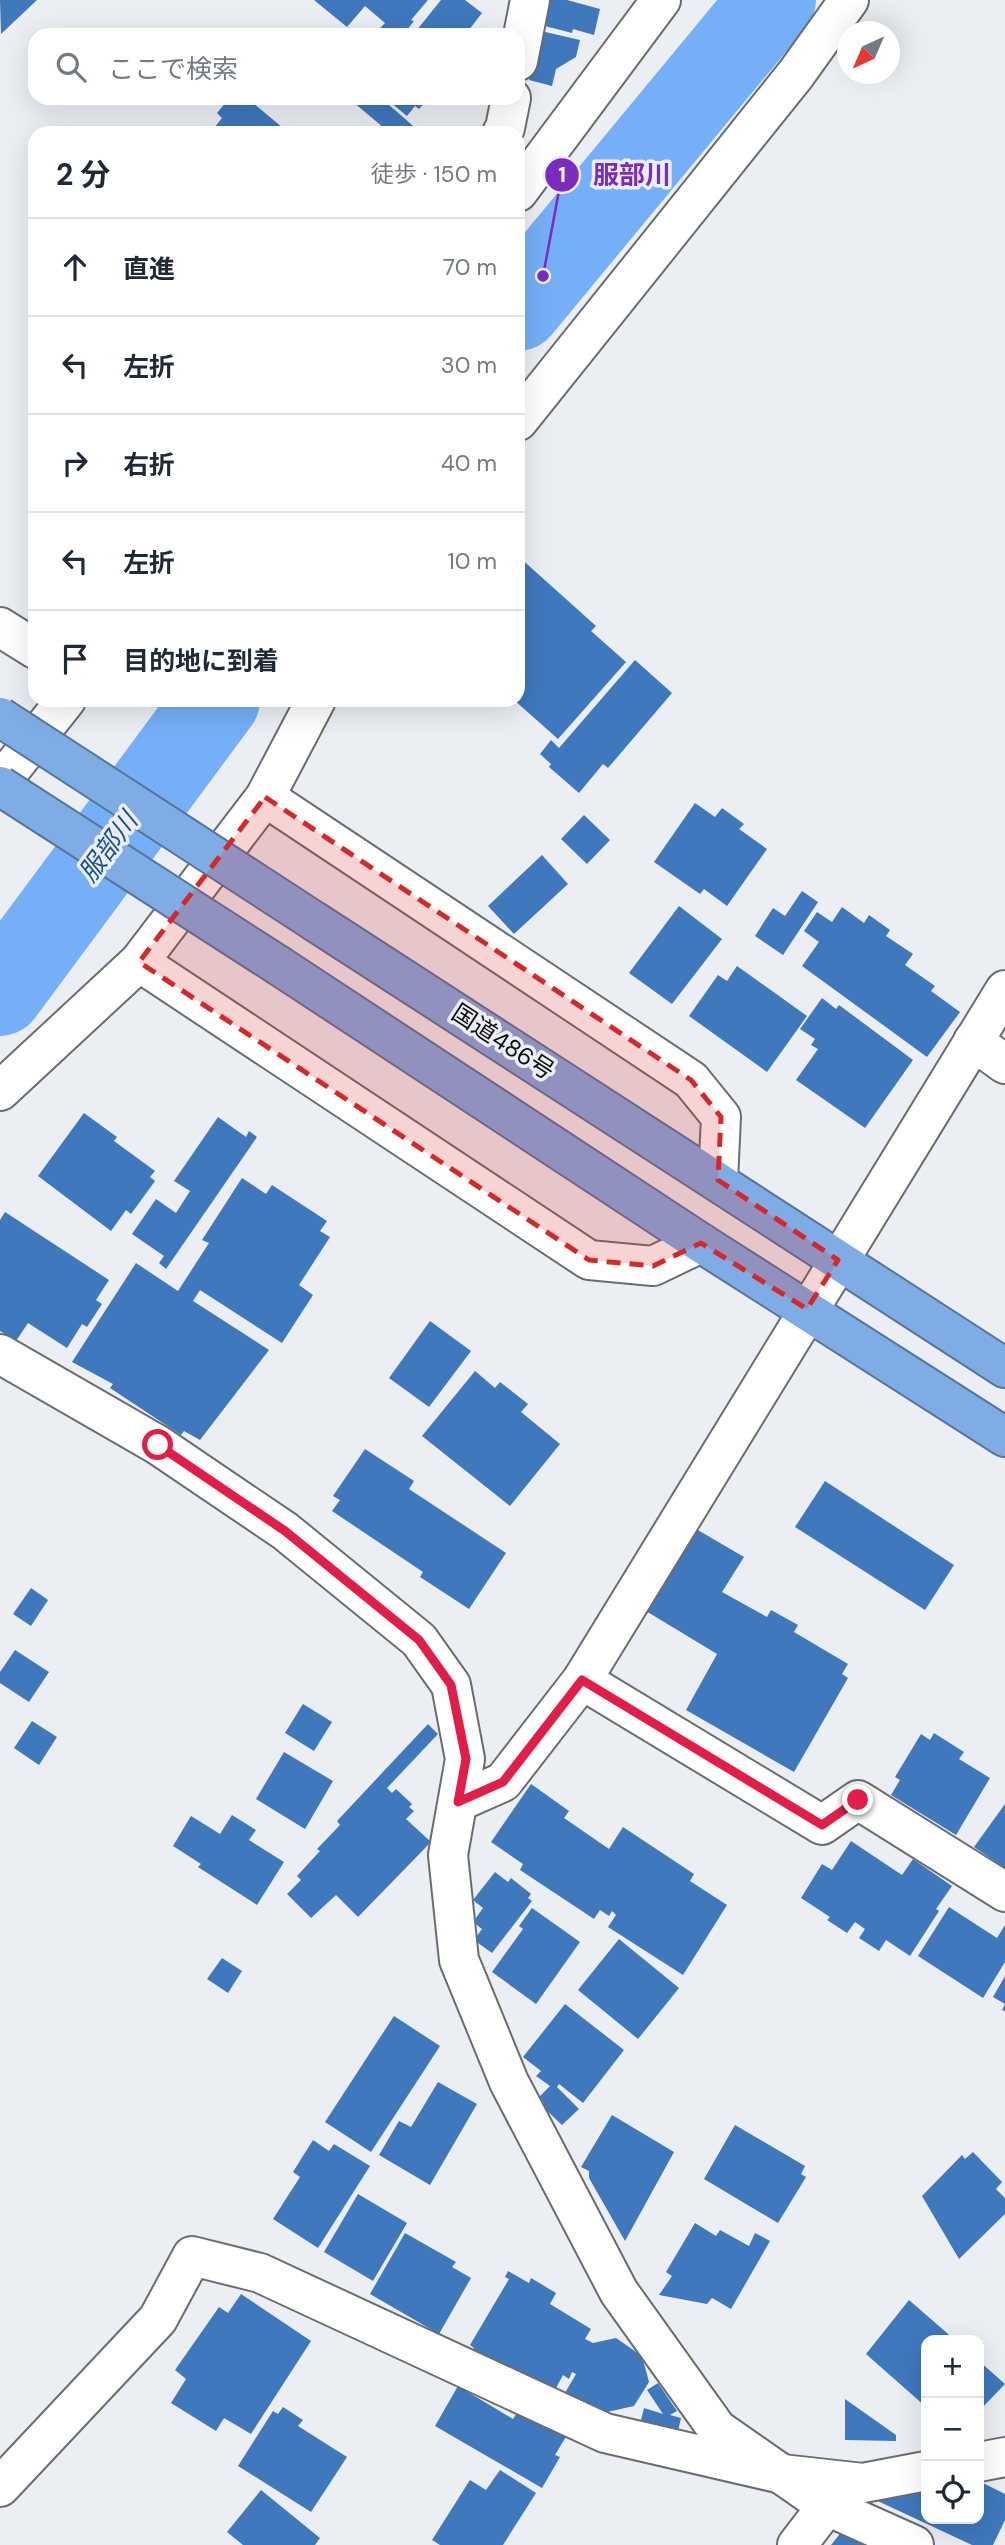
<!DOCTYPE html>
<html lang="ja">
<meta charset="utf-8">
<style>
:root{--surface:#fff;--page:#f2f2f3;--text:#1f2937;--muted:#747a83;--line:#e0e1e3}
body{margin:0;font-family:"DM Sans","Noto Sans JP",sans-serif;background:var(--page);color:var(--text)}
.controls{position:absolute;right:21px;bottom:21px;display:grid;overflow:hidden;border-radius:14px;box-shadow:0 7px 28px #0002}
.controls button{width:63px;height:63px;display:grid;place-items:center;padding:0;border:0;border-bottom:2px solid var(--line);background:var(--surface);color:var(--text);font:35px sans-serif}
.compass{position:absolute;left:837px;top:21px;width:63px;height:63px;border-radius:50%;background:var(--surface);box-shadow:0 7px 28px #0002;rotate:224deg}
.stop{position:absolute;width:21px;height:21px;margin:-16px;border:5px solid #e11d48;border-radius:50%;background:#fff}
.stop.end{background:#e11d48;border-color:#fff;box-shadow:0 2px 7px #0008}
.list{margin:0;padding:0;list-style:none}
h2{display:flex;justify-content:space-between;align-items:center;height:91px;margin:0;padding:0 28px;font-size:30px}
h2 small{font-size:23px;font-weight:400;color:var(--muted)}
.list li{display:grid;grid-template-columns:46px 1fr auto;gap:21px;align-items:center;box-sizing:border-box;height:98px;padding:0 28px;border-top:2px solid var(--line)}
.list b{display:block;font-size:26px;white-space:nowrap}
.list em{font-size:23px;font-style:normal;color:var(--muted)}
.icon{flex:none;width:38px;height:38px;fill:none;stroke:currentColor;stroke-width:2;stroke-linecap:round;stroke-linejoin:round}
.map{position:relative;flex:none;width:1005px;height:2545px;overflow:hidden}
.search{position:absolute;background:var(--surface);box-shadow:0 7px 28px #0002;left:28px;top:28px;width:497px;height:77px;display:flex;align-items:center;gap:18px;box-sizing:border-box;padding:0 24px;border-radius:21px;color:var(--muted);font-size:26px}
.panel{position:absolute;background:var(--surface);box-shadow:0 7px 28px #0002;left:28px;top:126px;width:497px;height:581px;border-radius:21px}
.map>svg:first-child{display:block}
</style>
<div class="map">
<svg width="1005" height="2545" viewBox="0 0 1005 2545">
<rect width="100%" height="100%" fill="#ebeef2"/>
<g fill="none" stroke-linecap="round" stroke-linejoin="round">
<g stroke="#75aff7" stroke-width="86">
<polyline points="518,308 773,0"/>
<polyline points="0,993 217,700"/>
</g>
</g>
<g fill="#3f78bc">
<polygon points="0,0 37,0 1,34"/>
<polygon points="314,0 428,0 411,20 414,21 403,35 386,35 379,29 385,23 365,6 347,27"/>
<polygon points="441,0 465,0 482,13 465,35 420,35 416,31"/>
<polygon points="547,0 567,0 600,9 594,35 573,29 572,33 541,25"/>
<polygon points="541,31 580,40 576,57 556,69 552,86 529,80"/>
<polygon points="238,98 247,98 289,133 210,133 222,118 217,113 227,101 232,105"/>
<polygon points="356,98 381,98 419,131 417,133 390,133 353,102"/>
<polygon points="385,98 429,98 419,109 415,106 407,116"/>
<polygon points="518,556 596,626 591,631 626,662 558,739 514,700 518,700"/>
<polygon points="635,660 672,693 608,768 603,764 579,793 549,767 551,764 540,754 551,740 559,748"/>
<polygon points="695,803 715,817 722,808 744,824 739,829 767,849 727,906 704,889 700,894 654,862"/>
<polygon points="584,815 610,840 587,864 561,839"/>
<polygon points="542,855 568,884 514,934 488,906"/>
<polygon points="802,891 818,902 783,955 755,936 773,908 785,916"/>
<polygon points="679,906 722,939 672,1004 629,973"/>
<polygon points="842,907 864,923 869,915 890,930 886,936 913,954 905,965 935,986 931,991 960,1012 927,1057 802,966 819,942 804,931 817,912 832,922"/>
<polygon points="737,966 807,1016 767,1072 689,1016 718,975 727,981"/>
<polygon points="822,998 836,1009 839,1005 913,1060 865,1128 796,1080 818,1049 811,1045 815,1039 800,1029"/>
<polygon points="84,1113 117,1137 114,1141 155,1171 150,1177 155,1181 131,1214 126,1210 111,1231 38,1176"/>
<polygon points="218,1117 246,1137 249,1131 257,1137 166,1269 159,1263 164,1256 132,1234 156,1199 176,1213 190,1191 174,1181"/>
<polygon points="242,1178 266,1194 272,1185 327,1221 320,1231 330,1237 299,1285 313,1295 282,1343 200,1290 193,1301 269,1350 200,1440 184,1431 181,1435 110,1388 113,1384 72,1362 136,1263 178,1291 209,1243 202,1240"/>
<polygon points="5,1212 109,1280 96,1300 102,1304 87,1327 82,1324 67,1348 28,1323 16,1341 0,1331 0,1220"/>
<polygon points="430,1321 471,1351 429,1407 389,1378"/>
<polygon points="475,1371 495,1388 500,1382 528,1404 521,1412 560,1444 510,1506 422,1436"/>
<polygon points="365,1449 414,1481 409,1489 506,1553 469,1609 420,1577 423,1572 332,1511 340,1500 333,1496"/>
<polygon points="825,1481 954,1565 925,1610 795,1527"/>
<polygon points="691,1526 744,1557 722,1592 767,1617 771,1610 798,1625 794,1632 848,1664 842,1674 848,1678 794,1772 686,1710 717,1654 641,1608"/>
<polygon points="31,1588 48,1600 31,1626 13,1614"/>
<polygon points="15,1650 49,1672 29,1702 0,1683 0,1672"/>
<polygon points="303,1704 332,1722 314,1751 285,1733"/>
<polygon points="32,1721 57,1737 39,1765 14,1748"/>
<polygon points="428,1724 438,1734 387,1788 392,1793 396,1789 412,1804 409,1807 414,1811 406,1819 431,1842 358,1917 336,1895 311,1918 287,1894 301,1880 297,1876 320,1851 317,1849 340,1825 337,1821"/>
<polygon points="934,1733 964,1752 959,1759 990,1778 956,1835 891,1795 900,1780 895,1777 921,1734 930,1740"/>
<polygon points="284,1752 333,1781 305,1829 256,1799"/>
<polygon points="531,1784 569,1811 564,1818 609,1849 623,1827 694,1874 690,1881 727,1905 683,1975 608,1927 616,1915 612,1911 609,1916 600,1910 594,1919 520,1870 523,1864 491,1842"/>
<polygon points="1005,1804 1005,1868 974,1847"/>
<polygon points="232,1815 256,1830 249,1840 284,1862 257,1905 198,1867 201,1864 173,1846 191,1816 220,1834"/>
<polygon points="851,1841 902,1875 913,1859 952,1886 936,1909 939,1911 910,1956 886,1940 879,1951 859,1938 865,1929 855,1922 847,1933 827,1920 830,1917 801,1898 822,1864 832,1870"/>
<polygon points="495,1872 508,1882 511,1878 531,1894 528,1898 532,1901 492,1953 474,1940 482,1929 473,1922 483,1908 473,1900"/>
<polygon points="949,1907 997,1938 1005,1925 1005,1962 983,1998 918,1956"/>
<polygon points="532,1908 580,1942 536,2004 492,1972 523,1929 519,1926"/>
<polygon points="619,1939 679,1988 638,2039 578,1990"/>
<polygon points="222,1958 242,1971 228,1993 207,1979"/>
<polygon points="1005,1976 1005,2011 1002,2010 1005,2004 993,1997"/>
<polygon points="565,2004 624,2050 583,2103 559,2084 557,2087 579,2109 562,2125 542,2106 544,2103 539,2097 550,2086 536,2076 541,2071 523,2057"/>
<polygon points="394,2016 440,2046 371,2152 325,2122"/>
<polygon points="438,2082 477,2104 430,2185 379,2155 399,2121 411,2127"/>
<polygon points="612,2115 674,2152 625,2241 589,2178 589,2171 581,2167"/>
<polygon points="735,2125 805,2166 801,2174 806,2177 778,2223 704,2179"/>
<polygon points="313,2140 329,2151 334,2144 370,2166 318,2248 273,2219 300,2177 293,2172"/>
<polygon points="973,2152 1002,2182 996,2189 1005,2198 1005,2214 959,2259 922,2196 962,2155 965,2159"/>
<polygon points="358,2194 407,2223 373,2281 324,2252"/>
<polygon points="695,2223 716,2236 720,2230 749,2246 755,2233 770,2241 731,2309 712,2298 707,2304 659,2295 672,2276 666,2272"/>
<polygon points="405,2233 456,2262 452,2267 471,2278 439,2334 370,2294"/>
<polygon points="508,2271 529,2283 531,2278 556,2293 550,2304 591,2329 585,2339 593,2343 616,2338 642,2356 649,2382 634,2406 607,2412 605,2417 562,2398 576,2374 572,2372 569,2379 563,2375 555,2390 470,2352 474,2348 470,2345 509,2279 505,2277"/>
<polygon points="241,2294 311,2341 251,2434 224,2418 216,2431 171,2403 186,2379 175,2370 219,2307 228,2313"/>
<polygon points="909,2300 955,2340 926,2340 926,2407 866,2354"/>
<polygon points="979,2361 1005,2384 979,2411"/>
<polygon points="658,2383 677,2411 670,2415 681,2418 678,2431 641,2420 644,2408 663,2414 647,2390"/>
<polygon points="458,2386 513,2419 517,2413 567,2435 555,2455 560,2457 542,2488 435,2426"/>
<polygon points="845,2399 896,2435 896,2441 845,2440"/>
<polygon points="283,2407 303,2420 298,2426 347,2457 311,2512 238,2466 273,2411 278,2414"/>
<polygon points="500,2470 536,2493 503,2545 440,2545 432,2540 470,2480 486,2490"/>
<polygon points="979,2481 1005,2494 1005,2520 993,2545 972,2545 867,2496 926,2486 926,2519 979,2519"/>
<polygon points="261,2490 320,2538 315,2545 243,2545 227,2532"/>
<polygon points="843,2530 875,2545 831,2545"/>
</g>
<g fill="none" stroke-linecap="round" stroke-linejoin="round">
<g stroke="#6a6d70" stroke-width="42">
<g id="minor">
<polyline points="518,61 530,0"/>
<polyline points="502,133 505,128 511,98"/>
<polyline points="518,192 661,0"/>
<polyline points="518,421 796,74 849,0"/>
<polyline points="0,627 35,649"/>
<polyline points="0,783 66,700"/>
<polyline points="265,797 691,1080 721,1117 718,1180"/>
<polyline points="139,962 589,1260 653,1266 701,1243"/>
<polyline points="973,1041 1005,1064"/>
<polyline points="0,1091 139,962 265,797 316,700"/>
<polyline points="0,1354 158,1445 285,1531 419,1640 451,1685 465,1759 448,1855 459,1960 509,2082 619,2292 717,2429 827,2506 914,2545"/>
<polyline points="582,1680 822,1825 858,1800 1005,1892"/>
<polyline points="458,1802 503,1782 582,1680 1005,990"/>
<polyline points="979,2462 1005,2457"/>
<polyline points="0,2487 158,2319 192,2256 260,2273 605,2433 782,2474 863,2483 926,2471"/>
<polyline points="797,2545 827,2506 839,2483"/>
</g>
</g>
<g stroke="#577599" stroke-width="42">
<g id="highway">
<polyline points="314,921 1005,1368"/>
<polyline points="281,967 701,1243 1005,1437"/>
</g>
</g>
<use href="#minor" stroke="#fff" stroke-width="38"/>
<use href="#highway" stroke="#7face4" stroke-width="38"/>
<g stroke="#577599" stroke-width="42" stroke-linecap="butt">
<g id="highway-bridge">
<polyline points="0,717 314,921"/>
<polyline points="0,786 281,967"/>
</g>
</g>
<use href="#highway-bridge" stroke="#7face4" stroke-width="38"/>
</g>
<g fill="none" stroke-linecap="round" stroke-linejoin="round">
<polyline stroke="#e11d48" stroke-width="9" points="158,1445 285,1531 419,1640 451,1685 466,1759 458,1802 503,1782 582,1680 822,1825 858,1800"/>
</g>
<path fill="#d62828" fill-opacity="0.2" stroke="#d62828" stroke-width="5" stroke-dasharray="14 9" stroke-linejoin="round" d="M265,797L691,1080L721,1117L718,1180L838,1260L807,1309L701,1243L653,1266L589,1260L139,962Z"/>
<g text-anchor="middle" stroke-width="7" stroke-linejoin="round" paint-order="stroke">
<g font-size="24" fill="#0d0e0f" stroke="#ebeef2">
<text transform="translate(503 1042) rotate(33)" y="8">国道486号</text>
</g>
<g font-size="26" font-style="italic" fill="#185293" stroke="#ebeef2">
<text transform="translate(108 847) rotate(-54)" y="9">服部川</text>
</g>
</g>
<path fill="none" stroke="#7b2cbf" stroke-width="2.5" d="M543 276L562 175"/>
<g fill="#7b2cbf" stroke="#ebeef2" stroke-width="2.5">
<circle cx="543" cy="276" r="7"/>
<circle cx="562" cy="175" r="18"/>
</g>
<g font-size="21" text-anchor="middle" font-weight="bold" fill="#fff">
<text x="562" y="182">1</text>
</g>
<g font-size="26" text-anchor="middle" font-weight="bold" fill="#7b2cbf" stroke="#ebeef2" stroke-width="7" stroke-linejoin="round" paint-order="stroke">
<text x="632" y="184">服部川</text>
</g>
</svg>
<div class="controls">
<button>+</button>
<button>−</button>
<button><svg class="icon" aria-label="locate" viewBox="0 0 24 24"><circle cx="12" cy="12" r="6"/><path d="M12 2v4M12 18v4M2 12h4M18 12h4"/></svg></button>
</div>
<svg class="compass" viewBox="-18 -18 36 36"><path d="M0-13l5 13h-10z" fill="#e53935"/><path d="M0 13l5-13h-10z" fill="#747a83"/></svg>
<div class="stop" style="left:158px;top:1445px"></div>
<div class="stop end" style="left:858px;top:1800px"></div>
<div class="search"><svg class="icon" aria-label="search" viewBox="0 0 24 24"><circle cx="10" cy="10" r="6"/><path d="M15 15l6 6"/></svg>ここで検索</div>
<section class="panel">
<h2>2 分<small>徒歩 · 150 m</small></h2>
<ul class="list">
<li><svg class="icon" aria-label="ahead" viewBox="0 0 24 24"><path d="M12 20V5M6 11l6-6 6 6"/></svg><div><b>直進</b></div><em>70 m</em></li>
<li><svg class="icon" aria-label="left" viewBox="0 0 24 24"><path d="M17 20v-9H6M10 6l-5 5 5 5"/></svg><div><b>左折</b></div><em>30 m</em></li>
<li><svg class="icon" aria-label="right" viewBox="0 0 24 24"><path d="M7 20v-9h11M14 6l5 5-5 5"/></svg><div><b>右折</b></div><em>40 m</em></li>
<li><svg class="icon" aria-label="left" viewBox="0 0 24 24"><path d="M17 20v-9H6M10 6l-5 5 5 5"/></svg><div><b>左折</b></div><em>10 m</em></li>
<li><svg class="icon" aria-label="arrive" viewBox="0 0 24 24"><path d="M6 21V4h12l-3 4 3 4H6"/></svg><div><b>目的地に到着</b></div></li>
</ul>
</section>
</div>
